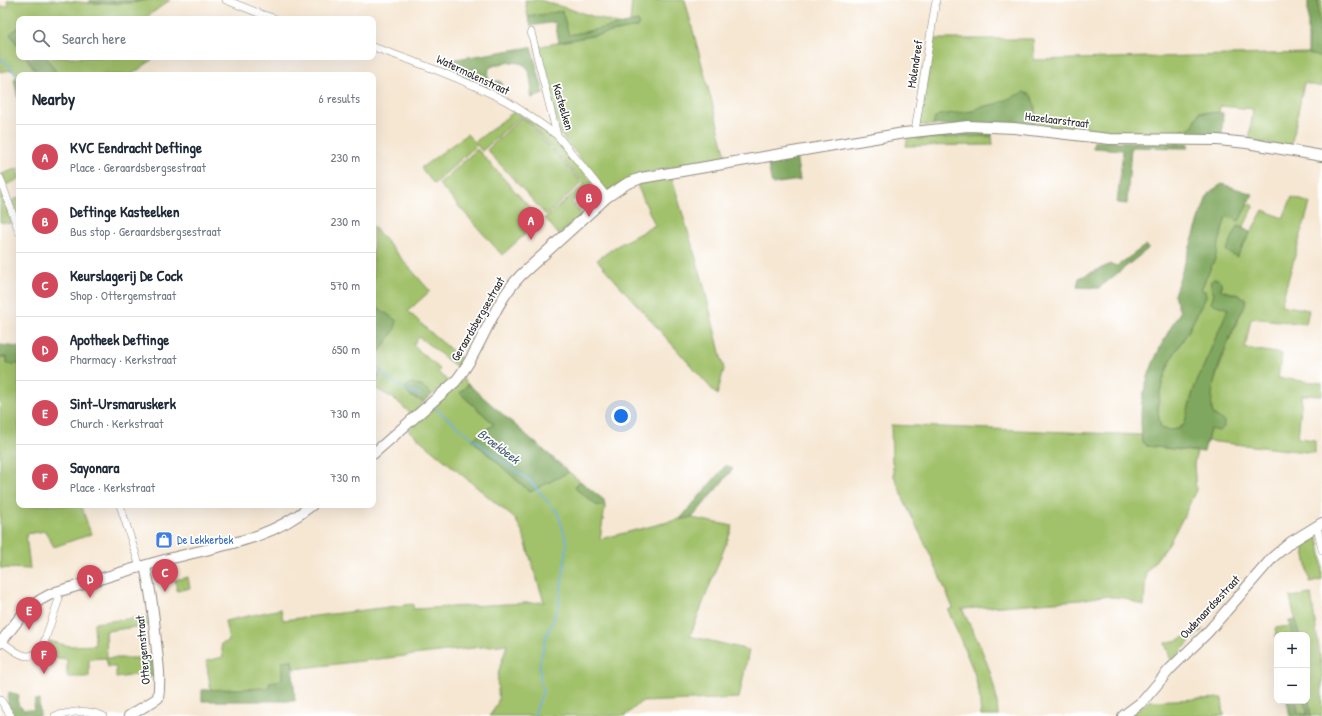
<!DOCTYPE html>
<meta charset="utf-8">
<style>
:root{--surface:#fff;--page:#f2f2f3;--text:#1f2937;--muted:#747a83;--line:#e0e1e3;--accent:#d1495b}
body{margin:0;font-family:"Patrick Hand",sans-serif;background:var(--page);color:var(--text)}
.controls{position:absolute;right:12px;bottom:12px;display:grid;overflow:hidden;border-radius:8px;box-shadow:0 4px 16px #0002}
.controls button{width:36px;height:36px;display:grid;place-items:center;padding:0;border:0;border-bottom:1px solid var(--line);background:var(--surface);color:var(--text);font:20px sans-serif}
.you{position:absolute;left:621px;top:416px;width:14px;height:14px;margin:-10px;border:3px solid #fff;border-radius:50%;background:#1a73e8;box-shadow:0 0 0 6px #1a73e833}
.badge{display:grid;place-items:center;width:26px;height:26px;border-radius:50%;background:var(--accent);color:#fff;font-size:13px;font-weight:700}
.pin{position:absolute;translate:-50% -33px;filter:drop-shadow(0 1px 2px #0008)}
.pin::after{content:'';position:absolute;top:21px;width:14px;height:12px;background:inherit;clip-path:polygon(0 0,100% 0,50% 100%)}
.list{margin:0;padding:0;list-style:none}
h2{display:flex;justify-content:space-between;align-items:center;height:52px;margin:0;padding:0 16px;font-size:17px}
h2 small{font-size:13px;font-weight:400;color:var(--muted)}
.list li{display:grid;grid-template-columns:26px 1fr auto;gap:12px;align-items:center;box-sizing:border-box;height:64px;padding:0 16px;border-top:1px solid var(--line)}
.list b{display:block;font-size:15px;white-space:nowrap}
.list p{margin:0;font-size:13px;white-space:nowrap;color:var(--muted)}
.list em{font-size:13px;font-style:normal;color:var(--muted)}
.icon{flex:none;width:22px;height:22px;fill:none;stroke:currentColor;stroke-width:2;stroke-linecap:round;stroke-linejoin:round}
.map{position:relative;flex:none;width:1322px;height:716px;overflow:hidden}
.search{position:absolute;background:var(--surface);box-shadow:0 4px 16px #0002;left:16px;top:16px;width:360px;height:44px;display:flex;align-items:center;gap:10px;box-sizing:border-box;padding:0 14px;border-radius:8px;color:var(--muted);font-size:15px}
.panel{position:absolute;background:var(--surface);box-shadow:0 4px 16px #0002;left:16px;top:72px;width:360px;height:436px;border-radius:8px}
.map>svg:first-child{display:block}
</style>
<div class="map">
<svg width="1322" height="716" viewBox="0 0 1322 716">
<rect width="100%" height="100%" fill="#fff"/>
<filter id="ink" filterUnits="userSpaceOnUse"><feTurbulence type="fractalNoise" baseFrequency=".025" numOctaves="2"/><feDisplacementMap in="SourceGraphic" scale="8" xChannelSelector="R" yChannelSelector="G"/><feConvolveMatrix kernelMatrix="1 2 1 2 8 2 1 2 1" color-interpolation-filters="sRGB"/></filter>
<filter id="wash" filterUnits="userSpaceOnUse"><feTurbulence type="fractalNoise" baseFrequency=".012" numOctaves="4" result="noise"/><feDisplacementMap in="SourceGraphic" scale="16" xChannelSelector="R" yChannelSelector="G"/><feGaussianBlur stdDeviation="0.9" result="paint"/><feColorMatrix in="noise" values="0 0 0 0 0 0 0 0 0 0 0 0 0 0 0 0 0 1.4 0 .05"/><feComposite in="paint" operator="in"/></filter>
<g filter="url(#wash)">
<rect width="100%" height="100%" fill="#f6e7d3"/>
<g fill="#a1c16a" stroke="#66764a">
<polygon points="7,0 58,0 89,3 130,3 147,0 170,0 144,19 19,19 19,27 10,34 19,47 19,57 26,57 38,75 19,75 17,77 12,70 0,72 0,7 9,6"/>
<polygon points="525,0 540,0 621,25 569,35 562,11 528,17"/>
<polygon points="632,0 685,0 726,156 637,175 609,191 605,189 560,134 536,47 637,27 638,21 630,23"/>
<polygon points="1318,0 1322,0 1322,40 1319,34"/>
<polygon points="934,39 1033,39 1034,60 1308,53 1322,58 1322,87 1304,83 1291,147 1249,141 1253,109 1220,106 1219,113 1199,112 1192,129 1182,130 1182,135 1118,135 1033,126 1036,112 1009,99 996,104 981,107 973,111 935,118 933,125 919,125"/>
<polygon points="46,57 152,57 153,59 131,75 58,75"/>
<polygon points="515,111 556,138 593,183 571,202 582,215 559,235 545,218 585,184 522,115 482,151 477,145 434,184 421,168 467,134 475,142"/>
<polygon points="522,117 582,183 546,215 487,150"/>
<path d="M911,135L992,136L993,145L906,146C907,141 907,138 911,135Z"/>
<polygon points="477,149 541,220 502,255 439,184"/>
<polygon points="19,168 19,179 6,185 2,174"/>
<polygon points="672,178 703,282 724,369 717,395 597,260 615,247 655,225 637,185 647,182"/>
<polygon points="0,189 12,224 0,222"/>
<polygon points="19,197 19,220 12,201"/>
<path d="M1292,197L1310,203L1281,305L1309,310L1306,324L1251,318L1245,348L1282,354L1278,378L1322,383V396L1302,395L1298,438L1315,440V453L1207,441L1210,429L1222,420L1213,414L1211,406L1212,388L1228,343L1239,317L1246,304L1239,295L1221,290V282L1212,289L1214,294L1228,309L1194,389L1184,425C1176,431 1170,431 1161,428C1154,405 1162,377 1173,356C1177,348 1183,340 1188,332C1194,320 1200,308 1206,296L1201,289L1215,259L1226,215L1239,221L1248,203L1254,206L1243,228L1238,226L1237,257L1263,210L1283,218Z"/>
<polygon points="373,226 430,291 408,311 428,330 463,360 458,368 419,337 413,345 440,369 438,372 448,381 432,395 426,389 418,384 406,390 410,396 424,402 411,414 396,400 373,387 382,371 373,365 373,347 380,351 376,306 373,307"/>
<polygon points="0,357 7,357 7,364 19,364 19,505 81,505 91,534 54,547 45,531 26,534 30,569 0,568"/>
<path d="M463,379L468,384L460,393L494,424L472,440L530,492L569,472L580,481L575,488L596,505L605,507L600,539L680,519L692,518L733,526L690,636L749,650L739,698L641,702L625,716H489C505,697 495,695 498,675C500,664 505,654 507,644L294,669L292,660L282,661V680L270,688L211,690L206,661L223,657L221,644L229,641L225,621L281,609L283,620L413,604V609L544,602L522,531L515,519L408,430Z"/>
<path d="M891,425L1142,435V442L1147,446L1197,452L1194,464L1196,490L1183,518L1169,543L1146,573L1144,606L1124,598L1103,596L1080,600L962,609C979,643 997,677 998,716H981L979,693L974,672L948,610L953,608L931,556L907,507L894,476L892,461Z"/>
<polygon points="1317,532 1322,560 1322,580 1310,583 1302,539"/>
<polygon points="188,577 190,588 177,591 175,580"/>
<path d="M1311,594L1322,670V716H1311C1304,694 1307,658 1307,635H1299L1290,597Z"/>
<polygon points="151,616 150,625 106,631 107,658 145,658 146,662 142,674 116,678 116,667 108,667 106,658 89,659 89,677 67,677 67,659 50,657 47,649 49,641 70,646 95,645 94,623"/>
<polygon points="1290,626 1292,635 1277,635 1277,642 1275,628"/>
<polygon points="1203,629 1171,661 1165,643 1178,640"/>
<polygon points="1222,698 1224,716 1132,716 1131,715 1149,701"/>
<polygon points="1296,701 1304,701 1307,712 1306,715 1298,712"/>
</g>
<g fill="#80a75e" stroke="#566944">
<polygon points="89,0 147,0 130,3 89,3"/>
<polygon points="1308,0 1318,0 1319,34 1322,40 1322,58 1308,53"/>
<polygon points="562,11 569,35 638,21 639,24 637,27 559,42 555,22 531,26 528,17"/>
<polygon points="19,27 19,47 10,34"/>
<path d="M531,47L544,94L532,98L530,90L532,88C530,82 530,73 528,69C522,58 498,63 489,68L488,79L491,82L499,81L502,83L501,87L494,92L447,71C448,65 451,62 456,59Z"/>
<polygon points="26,57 46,57 58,75 38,75"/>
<polygon points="19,76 19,105 14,79"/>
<path d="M1024,92L1031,95C1037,109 1036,112 1033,126L933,125L935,118L939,115L973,111L981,107L996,104Z"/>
<polygon points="1199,112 1223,113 1222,137 1182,135 1182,130 1192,128"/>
<polygon points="955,130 992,131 992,136 917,139 917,134"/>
<polygon points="1094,141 1189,143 1188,148 1131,147 1127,204 1117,203 1123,150 1093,148"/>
<polygon points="796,155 800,180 772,184 767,160"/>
<path d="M1222,184L1253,194L1239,221L1226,216L1215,259L1201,289L1205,291L1206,296C1200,308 1194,320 1188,332C1183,340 1177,348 1173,356C1163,377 1153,405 1161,428C1170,431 1176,431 1184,425L1194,389L1228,309L1211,303L1214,294L1210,282L1214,279H1218L1221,282V290L1246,298C1246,307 1241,312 1237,320C1227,345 1206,388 1213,414L1224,421V427L1219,431L1210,429L1204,452L1147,446L1142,442C1141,427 1140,410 1143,396C1149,366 1164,338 1180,312L1174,295L1206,199L1211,191Z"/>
<polygon points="1238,226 1250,232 1237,257 1226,251"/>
<polygon points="1146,245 1149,248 1099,288 1077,287 1079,278 1111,264 1117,266"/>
<polygon points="376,306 397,321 394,331 380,351 373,347 373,307"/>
<polygon points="0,345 19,347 19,364 7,364 7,357 0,357"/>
<polygon points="373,365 382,371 373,387"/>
<path d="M413,383L426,389L432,395L424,402L410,396L406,391C406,385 407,384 413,383Z"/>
<polygon points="468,384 569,472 530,492 472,440 494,424 460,393"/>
<polygon points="726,465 733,469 692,518 680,519"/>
<polygon points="580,481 604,500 605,507 596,505 575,488"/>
<polygon points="1296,620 1299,635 1292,635 1289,621"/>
<path d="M145,658H154L156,676L142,678C141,671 146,665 145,658Z"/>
<polygon points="292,660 295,701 202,701 202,690 269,688 269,682 282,680 282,661"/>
<polygon points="1307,682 1310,711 1311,716 1290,716 1287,701 1296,701 1298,712 1306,715 1307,712 1304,701 1307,701"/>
<path d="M9,692L19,695L18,704L24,710H32L34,708L35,700H39L40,716H15C6,708 7,702 9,692Z"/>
</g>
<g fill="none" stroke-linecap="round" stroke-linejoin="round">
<g stroke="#71b1e5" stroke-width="1.5">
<polyline points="0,57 10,66 19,79"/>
<polyline points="373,368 410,393 416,392 420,395"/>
<polyline points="433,407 499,459 528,479 550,504"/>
<polyline points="551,507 557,511 567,542 565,560"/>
<polyline points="541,658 546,636 553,621 555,615 558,608 565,562"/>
<polyline points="534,716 543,691 543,688 540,682 540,660"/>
</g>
</g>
</g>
<g filter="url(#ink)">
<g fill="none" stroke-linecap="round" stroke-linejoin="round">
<g stroke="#90897f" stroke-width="8">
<g id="street">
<polyline points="226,0 261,14 276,19"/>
<polyline points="531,32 557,135 607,197"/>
<path d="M373,47C419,63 463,79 506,101C524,111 540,124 557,135"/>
<polyline points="915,131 936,0"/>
<polyline points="0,178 19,232"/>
<polyline points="120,505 140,567"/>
<polyline points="1317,526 1322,550"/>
<path d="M1,641C15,651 28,665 42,648L59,599L56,592"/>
<polyline points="0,699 11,716"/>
<path d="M55,716C74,712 84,708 103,716"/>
</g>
</g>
<g stroke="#90897f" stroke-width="12">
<g id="secondary">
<path d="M373,454L455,382C482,349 491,306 521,275L607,197L626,184L641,178L904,133L968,126L1014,128L1110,139L1218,140L1247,143L1322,156"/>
<path d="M0,643C20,619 25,605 56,592C95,581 133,568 172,558C226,544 267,541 312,505"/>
<path d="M129,716L158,698C161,679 158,661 156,642C154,616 151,591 145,566"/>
<polyline points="1123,716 1143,701 1170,669 1207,633 1273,557 1291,542 1322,523"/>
</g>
</g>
<use href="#street" stroke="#fff" stroke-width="7"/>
<use href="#secondary" stroke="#fff" stroke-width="10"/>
</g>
</g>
<defs>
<g id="shop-square" transform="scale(0.9)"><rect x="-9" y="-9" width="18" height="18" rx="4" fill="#3f7fe0" stroke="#fff"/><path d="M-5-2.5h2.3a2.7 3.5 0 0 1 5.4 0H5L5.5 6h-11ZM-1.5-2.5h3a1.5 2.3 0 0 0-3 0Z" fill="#fff"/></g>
</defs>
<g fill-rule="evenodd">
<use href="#shop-square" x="164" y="540"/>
</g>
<g text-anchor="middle" stroke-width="3.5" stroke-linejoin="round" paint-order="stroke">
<g font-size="12" fill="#2b2b2b" stroke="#fff">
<text transform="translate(915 64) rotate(-81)" y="4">Molendreef</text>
<text transform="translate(473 75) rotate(25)" y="4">Watermolenstraat</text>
<text transform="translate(563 107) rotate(74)" y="4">Kasteelken</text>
<text transform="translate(1057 120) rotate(7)" y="4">Hazelaarstraat</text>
<text transform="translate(478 319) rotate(-60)" y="4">Geraardsbergsestraat</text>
<text transform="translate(1210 607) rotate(-47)" y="4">Oudenaardsestraat</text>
<text transform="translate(143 650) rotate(-95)" y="4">Ottergemstraat</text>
</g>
<g font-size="12" fill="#366cbe" stroke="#fff" text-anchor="start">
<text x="177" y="544">De Lekkerbek</text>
</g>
<g font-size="13" font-style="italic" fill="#445a6c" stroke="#fff">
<text transform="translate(499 446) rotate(37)" y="5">Broekbeek</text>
</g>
</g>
</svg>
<div class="controls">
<button>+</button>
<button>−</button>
</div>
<div class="you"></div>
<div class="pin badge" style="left:531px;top:240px">A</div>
<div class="pin badge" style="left:589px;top:217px">B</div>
<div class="pin badge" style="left:165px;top:592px">C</div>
<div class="pin badge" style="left:90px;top:598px">D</div>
<div class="pin badge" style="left:29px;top:630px">E</div>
<div class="pin badge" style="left:44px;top:674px">F</div>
<div class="search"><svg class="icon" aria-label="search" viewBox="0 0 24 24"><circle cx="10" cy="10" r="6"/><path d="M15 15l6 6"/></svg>Search here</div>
<section class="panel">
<h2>Nearby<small>6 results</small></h2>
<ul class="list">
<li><span class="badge">A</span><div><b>KVC Eendracht Deftinge</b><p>Place · Geraardsbergsestraat</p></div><em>230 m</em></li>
<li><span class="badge">B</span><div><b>Deftinge Kasteelken</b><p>Bus stop · Geraardsbergsestraat</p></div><em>230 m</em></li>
<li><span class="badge">C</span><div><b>Keurslagerij De Cock</b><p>Shop · Ottergemstraat</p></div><em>570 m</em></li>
<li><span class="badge">D</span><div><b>Apotheek Deftinge</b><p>Pharmacy · Kerkstraat</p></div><em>650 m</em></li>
<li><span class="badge">E</span><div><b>Sint-Ursmaruskerk</b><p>Church · Kerkstraat</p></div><em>730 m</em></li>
<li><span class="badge">F</span><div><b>Sayonara</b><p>Place · Kerkstraat</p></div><em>730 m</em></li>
</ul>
</section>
</div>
